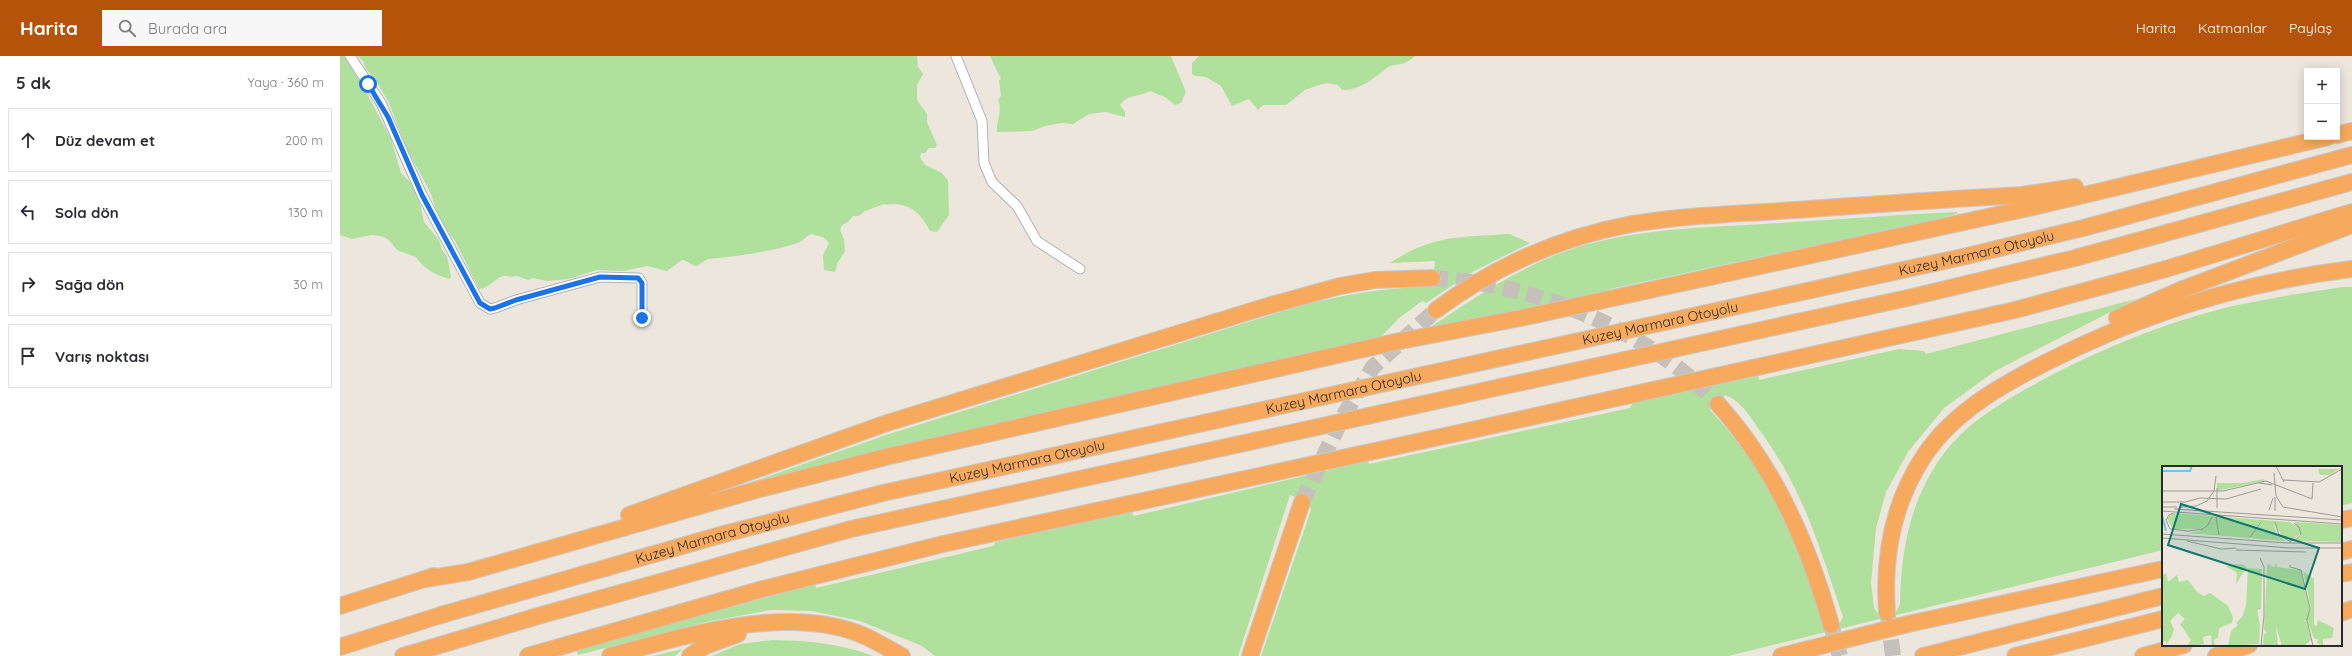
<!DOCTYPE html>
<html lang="tr">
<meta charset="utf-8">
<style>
:root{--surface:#fff;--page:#f7f7f7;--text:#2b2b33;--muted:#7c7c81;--line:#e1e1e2;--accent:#b45309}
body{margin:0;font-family:Quicksand,sans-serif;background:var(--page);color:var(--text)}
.controls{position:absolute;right:12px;top:12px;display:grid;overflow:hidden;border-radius:0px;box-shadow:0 2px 10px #0003}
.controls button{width:36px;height:36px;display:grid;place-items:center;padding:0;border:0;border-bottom:1px solid var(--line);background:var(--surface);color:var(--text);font:20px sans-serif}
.stop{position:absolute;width:12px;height:12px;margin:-9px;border:3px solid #1a73e8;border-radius:50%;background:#fff}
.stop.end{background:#1a73e8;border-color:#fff;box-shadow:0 1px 4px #0008}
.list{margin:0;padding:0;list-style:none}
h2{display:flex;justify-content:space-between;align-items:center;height:52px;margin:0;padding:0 16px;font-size:17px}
h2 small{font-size:13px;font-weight:400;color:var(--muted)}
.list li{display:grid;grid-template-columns:26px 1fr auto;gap:12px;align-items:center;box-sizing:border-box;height:64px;margin:0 8px 8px;padding:0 8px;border:1px solid var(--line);border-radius:0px}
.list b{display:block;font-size:15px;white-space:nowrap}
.list em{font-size:13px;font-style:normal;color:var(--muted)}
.icon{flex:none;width:22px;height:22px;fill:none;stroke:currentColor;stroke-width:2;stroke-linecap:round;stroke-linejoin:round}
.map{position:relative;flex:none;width:2012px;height:600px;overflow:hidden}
header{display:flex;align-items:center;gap:24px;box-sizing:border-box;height:56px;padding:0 20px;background:var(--accent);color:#fff}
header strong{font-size:19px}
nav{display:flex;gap:22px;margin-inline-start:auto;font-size:14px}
.search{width:280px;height:36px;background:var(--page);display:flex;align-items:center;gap:10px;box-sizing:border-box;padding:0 14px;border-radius:0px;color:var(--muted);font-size:15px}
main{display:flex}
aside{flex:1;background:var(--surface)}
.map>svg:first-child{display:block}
</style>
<header>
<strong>Harita</strong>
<div class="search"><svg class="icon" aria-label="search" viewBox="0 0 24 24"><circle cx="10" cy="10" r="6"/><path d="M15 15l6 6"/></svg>Burada ara</div>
<nav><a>Harita</a><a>Katmanlar</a><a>Paylaş</a></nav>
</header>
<main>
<aside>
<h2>5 dk<small>Yaya · 360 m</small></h2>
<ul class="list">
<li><svg class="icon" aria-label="ahead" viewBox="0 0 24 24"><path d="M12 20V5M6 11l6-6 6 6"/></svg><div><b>Düz devam et</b></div><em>200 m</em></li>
<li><svg class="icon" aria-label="left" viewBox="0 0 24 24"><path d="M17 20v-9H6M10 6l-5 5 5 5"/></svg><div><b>Sola dön</b></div><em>130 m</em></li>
<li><svg class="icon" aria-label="right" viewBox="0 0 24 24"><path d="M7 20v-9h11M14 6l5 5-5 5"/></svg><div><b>Sağa dön</b></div><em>30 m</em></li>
<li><svg class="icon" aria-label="arrive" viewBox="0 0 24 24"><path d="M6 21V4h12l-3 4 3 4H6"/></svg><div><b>Varış noktası</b></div></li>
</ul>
</aside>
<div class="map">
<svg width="2012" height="600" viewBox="0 0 2012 600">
<rect width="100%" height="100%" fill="#ece6dd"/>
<g fill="#afe09c" fill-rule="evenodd">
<path d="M0,0H4L25,34L51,83L61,117L71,127L79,143L84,166L99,184L102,194L107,200L111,221L109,223C94,218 85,214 76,201L57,194L48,183L41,180L32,179L12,183L0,179Z"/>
<path d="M18,0H577L578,11L583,18L577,29V44L587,58V66L597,89L595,92H589L585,97H581L580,101L585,109L602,117L608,125L609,159L597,176L590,175C582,159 573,150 556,148C551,147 548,150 544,148L525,155L519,160H513L508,166L502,169L500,174L504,183L505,195L498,206L495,216L484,214L483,199L489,187L483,181L471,178C466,180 463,185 458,187C429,196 399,200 369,203C364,204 360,209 356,210C351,210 348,204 342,204L327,215L307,210L283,215L257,214L229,223L207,225L193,222L188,224L177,220L172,221C157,215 153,232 139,233L115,185L108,176L97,156L91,138L67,93L49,47L35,23L26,13L23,5Z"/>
<path d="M650,0H831L846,36L841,47L835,49L825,41L810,35C799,41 787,38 780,49L785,56V61L766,56L749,58L733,68L722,67L705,70L692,75L657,76C656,66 663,54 658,44L661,40L659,24L661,23Z"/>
<path d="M859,0H1075C1062,12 1056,6 1047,12C1034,22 1019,35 1002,34L998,29L986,27L973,31L965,34L946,49H923L918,54L909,43L892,50L881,30L866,21L855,20L852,18V7Z"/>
<path d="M1617,156V158L1584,166L1270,233L1269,236L1089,272C1128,246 1170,217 1216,199C1281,173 1355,172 1424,168C1488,164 1553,159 1617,156Z"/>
<path d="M1169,178L1190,187L1134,215L1086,247L1082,245L1059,262L1035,287L398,431L549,378L950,253C998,239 1044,231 1093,231L1095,205L1050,207C1092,179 1121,181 1169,178Z"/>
<path d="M2003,231H2012V447L2001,450V411H1823V494L1388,600H921L971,454L969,446L950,439L898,600H595L582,590L520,565L472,555L430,554L366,566L238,599L236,594L475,528L476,532L653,490L656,486L791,456L794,460L1028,405L1029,408L1290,352L1293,347L1418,320L1419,324L1559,293L1584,295L1586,298L1796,243L1655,315L1604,352L1568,396L1546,436L1536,472L1531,526L1534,552L1539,560L1556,556L1560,548C1561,494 1570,445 1602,400C1624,370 1654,351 1686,333C1750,297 1822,267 1893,250C1930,242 1967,236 2003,231ZM1385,339C1400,344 1409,359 1418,372C1464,434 1479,490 1503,561L1499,569L1487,571C1474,537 1463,500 1447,468C1428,426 1401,387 1370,354Z"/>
<path d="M433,584C471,585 497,587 533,600H372L400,588Z"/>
<polygon points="343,593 335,600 312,600"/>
</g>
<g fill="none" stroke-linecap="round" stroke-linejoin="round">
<g stroke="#c5c0b9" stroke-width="16" stroke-dasharray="16 8" stroke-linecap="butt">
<path d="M1092,222C1193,227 1308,273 1378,348"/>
<polyline points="962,446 1002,362 1033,311 1096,254"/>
<polyline points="1548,560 1553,600"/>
<polyline points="1491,569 1500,600"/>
</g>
<g stroke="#b0b2bd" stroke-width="11">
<g id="street">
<polyline points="10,0 41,47 82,139 140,247 150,253 155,252 176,244 260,221 299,222 302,227 302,262"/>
<polyline points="616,0 642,65 644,107 652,126 677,150 697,185 740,213"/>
</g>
</g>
<g stroke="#c8c8c8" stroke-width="18">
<g id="highway">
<polyline points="1997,79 2012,75"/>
<path d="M1096,254C1154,211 1221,181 1292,168C1345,159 1400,158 1453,154C1529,149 1605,143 1682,139L1735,131"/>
<polyline points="1777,262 1838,235 2012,169"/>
<path d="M1378,348C1435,412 1468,487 1491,569"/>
<polyline points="289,459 547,367 931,249 1000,230 1035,224 1092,222"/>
<polyline points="2001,464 2012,462"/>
<polyline points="2001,496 2012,493"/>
<polyline points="2001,518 2012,516"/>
<polyline points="85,523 128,516 416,434 550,400 1055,286 1181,262 1698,150 1988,81"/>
<polyline points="0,550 94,520"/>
<path d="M1547,557C1543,501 1552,448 1584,400C1614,355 1663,328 1711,304C1806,256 1906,226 2012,213"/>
<polyline points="2001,557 2012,553"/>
<path id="s1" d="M0,591L101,559L384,478L543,437L1627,200L1743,172L2012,99"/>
<polyline points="63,600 205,558 511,473 1572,241 1735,202 2012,126"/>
<polyline points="188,600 423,533 603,488 1123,376 1675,254 1826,213 2012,156"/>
<path d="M270,600C345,580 452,546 527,581C539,587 551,594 562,600"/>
<polyline points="350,600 365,590 398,578"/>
<polyline points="910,600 962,446"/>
<polyline points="1441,600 1568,568 1823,513"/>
<polyline points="1583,600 1823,540"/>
<polyline points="1675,600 1823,563"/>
<polyline points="1803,600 1844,589"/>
<polyline points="1876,600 1909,589"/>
</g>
</g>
<use href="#street" stroke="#fff" stroke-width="9"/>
<use href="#highway" stroke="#f7aa5d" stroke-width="16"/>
</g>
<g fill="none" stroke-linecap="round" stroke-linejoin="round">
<polyline stroke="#1a73e8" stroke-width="5" points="28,28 48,61 82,139 140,247 150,253 155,252 176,244 260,221 298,222 302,227 302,262"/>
</g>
<g text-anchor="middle" stroke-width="3" stroke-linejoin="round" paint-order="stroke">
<g font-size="14" fill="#2a2a2a" stroke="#fff">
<text dy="5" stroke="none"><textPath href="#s1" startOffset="1684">Kuzey Marmara Otoyolu</textPath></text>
<text dy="5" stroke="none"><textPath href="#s1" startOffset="1360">Kuzey Marmara Otoyolu</textPath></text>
<text dy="5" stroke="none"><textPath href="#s1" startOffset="1036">Kuzey Marmara Otoyolu</textPath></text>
<text dy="5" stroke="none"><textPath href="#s1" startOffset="712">Kuzey Marmara Otoyolu</textPath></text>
<text dy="5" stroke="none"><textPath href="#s1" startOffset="388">Kuzey Marmara Otoyolu</textPath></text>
</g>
</g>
<g transform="translate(1822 410)">
<rect width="180" height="180" fill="#ece6dd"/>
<path d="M156,3H177L167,9H158ZM102,13V15L55,25V17H81ZM12,47L127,56L135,60L138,68L131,74L122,72L112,58L114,66L123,75L26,67L37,65L47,56L38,63H11L5,52ZM133,56L180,59V76L133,75L139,70ZM114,97L115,101L139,104L148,142L145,155L140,153L145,156L149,174L142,180H120L114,160L116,180L101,179L102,168L105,167L102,164L105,101L106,98L112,101ZM75,98L82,99L86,103L82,105L74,118L75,107L64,100ZM86,102L100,103L99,143L95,144L98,160L97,178L66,180L69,165L76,159L74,157L80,151L84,140ZM141,105L152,113V159L155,160L156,154L172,162L170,172L161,173V180L154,176L157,174L152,172L145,154L149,141ZM4,107L6,116L15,109L17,116L26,114L35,126L42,130L48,127L66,140L71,151L70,157L57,162L56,171L52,174L53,180H50L49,169L41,171L42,178L25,180L29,174L18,158L23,153L16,147L8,155L12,163L10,170L4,179V175L0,176V109Z" fill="#afe09c"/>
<path fill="none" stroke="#75c2e9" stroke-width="2" d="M0,5H28L30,0M0,49L4,65"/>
<path fill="none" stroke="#9e9b95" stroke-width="1" d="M114,0L122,16M112,7L114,30L121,41L180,51M121,14L157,16L180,3M97,17L110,19M55,22V42M0,25H61L104,15L150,33M113,31V45M150,33L151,17M0,36H23L38,32L64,33L99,23M0,41H15M18,41L34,40L45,35L52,25L54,10M12,43L180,54M107,44L111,32M0,45L180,58M12,47L7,49L4,54L8,63L26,65L41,63M54,51L57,69M113,56L117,69L129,76M39,64L46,59L50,51M0,68L126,77H180M88,71L99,56M0,72L128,82H180M25,75L59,83L74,82M128,75L135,73L139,68L137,61L132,57M74,84L144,86M98,92L102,101V150L99,180M128,99V101L139,104L148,142L145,154L151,180"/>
<path fill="#0f766e" fill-opacity="0.15" stroke="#0f766e" stroke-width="2" d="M19,38L157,82L143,123L6,79Z"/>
<rect width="180" height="180" fill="none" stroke="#2a2a2a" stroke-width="2"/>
</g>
</svg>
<div class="controls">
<button>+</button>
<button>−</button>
</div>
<div class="stop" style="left:28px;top:28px"></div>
<div class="stop end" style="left:302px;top:262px"></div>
</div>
</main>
